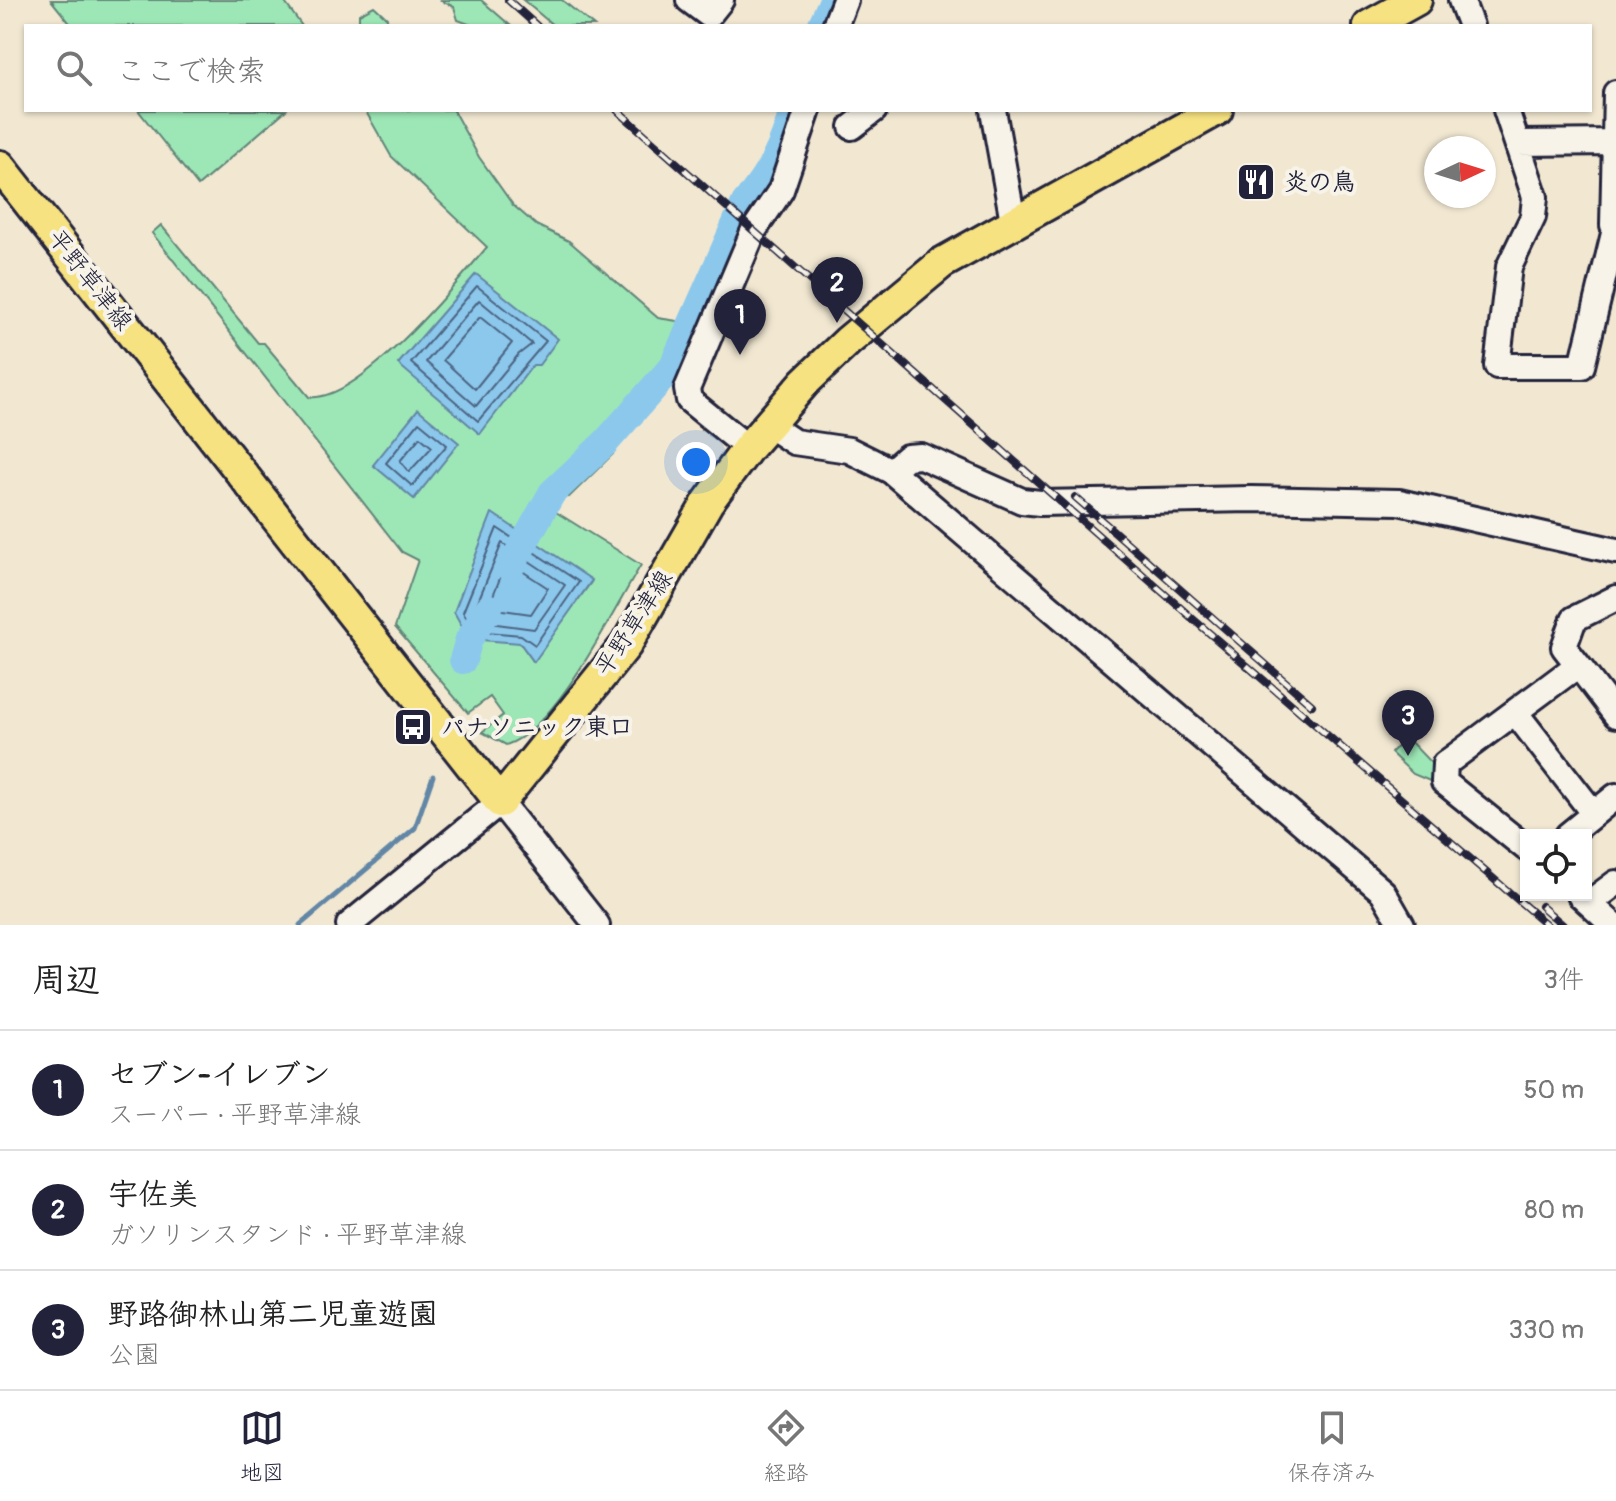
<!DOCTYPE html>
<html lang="ja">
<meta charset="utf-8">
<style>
:root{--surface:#fff;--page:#f6f6f6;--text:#222;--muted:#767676;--line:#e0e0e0;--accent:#22223b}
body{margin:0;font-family:Pangolin,"Klee One",sans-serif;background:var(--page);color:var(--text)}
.controls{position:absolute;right:24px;bottom:24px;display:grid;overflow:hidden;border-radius:0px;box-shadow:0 2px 6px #0004}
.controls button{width:72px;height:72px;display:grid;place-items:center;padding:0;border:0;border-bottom:2px solid var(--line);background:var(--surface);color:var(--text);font:40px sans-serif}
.compass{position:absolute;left:1424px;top:136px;width:72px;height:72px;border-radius:50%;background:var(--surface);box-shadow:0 2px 6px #0004;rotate:86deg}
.you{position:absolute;left:696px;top:462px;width:28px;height:28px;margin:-20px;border:6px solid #fff;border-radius:50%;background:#1a73e8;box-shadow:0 0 0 12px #1a73e833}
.badge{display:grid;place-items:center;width:52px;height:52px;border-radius:50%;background:var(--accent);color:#fff;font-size:26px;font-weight:700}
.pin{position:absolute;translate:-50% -66px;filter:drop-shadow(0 2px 4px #0008)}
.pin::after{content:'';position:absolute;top:42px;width:28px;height:24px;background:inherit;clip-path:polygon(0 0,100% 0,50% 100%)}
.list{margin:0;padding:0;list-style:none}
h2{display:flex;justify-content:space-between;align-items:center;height:104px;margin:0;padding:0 32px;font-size:34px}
h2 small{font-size:26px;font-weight:400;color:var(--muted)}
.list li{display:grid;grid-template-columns:52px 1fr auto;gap:24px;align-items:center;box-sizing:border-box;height:120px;padding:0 32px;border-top:2px solid var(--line)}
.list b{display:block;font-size:30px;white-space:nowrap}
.list p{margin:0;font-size:26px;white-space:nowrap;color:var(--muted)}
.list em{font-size:26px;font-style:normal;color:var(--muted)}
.icon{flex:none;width:44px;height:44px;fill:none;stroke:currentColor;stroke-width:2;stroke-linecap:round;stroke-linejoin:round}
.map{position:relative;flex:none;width:1616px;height:925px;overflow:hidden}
.search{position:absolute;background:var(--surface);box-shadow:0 2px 6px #0004;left:24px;right:24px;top:24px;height:88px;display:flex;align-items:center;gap:20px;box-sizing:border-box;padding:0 28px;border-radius:0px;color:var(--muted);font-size:30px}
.sheet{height:464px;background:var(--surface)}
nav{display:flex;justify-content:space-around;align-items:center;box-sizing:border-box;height:112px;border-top:2px solid var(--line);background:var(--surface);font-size:22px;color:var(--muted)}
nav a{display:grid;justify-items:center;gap:4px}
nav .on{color:var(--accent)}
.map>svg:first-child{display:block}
</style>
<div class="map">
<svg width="1616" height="925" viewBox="0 0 1616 925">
<rect width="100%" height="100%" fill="#f2e8d2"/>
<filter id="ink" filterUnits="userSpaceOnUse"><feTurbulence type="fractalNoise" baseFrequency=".0125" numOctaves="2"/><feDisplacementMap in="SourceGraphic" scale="16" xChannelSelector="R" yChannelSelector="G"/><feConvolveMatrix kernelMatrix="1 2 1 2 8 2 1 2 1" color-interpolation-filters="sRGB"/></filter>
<g filter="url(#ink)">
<path fill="#9de7b6" stroke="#608478" stroke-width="2" fill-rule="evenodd" d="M51 0H283L302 26H72Z
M440 0H481L511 26H474L458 20 454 7Z
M523 0H562L594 26H554Z
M374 6 387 18 388 26H359V14Z
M138 110H286L198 186Z
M365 110H453L479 157 513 205 536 225 569 241 658 318 677 321 683 330 673 355 599 441 613 454 569 497 559 494 551 509 641 565C613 611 556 730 506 745L482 732 503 715 490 697 468 713 395 627 418 560 402 552 152 233 161 225 258 343H264L309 397C359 403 456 284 487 247L391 156ZM592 581 533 661 520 643Z
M1406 737 1432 764 1430 781 1413 774 1391 753Z"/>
<path fill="#8cc8ec" stroke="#6286a5" stroke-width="2" d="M476 274 558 339 539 365H533L480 434 398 364Z
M418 409 459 443 414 499 373 465Z
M492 513 592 580 534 662 520 643 469 639 454 612Z"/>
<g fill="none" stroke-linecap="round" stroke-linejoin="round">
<path stroke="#4c6482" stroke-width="2" d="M477 286 546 341 478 421 411 363Z
M479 300 532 344 519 354 476 406 426 362Z
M480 317 512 343 475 389 443 360Z
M419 422 447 445 412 486 386 463Z
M420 437 432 447 409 472 400 461Z
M497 528 579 582 535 645 521 635 475 631 463 612Z
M502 543 565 585 534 629 482 622 474 611Z
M507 561 548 588 531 614 488 608Z"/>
<path stroke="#6286a5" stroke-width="5" d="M300 925 415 828 433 776"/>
<path stroke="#8cc8ec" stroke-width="28" d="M821 26 833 0
M510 568 552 493 605 443 673 366 745 203C770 174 784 146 793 110
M463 660 469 639 489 608"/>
<g stroke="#22223b" stroke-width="30">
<path id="minor" d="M689 0 709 15 721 0
M1461 0 1471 26
M835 26 845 0
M993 110 1013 221
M1506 110 1535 197 1533 217 1509 267 1497 366H1582L1616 225
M852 127 874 110
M1518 143 1616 142
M1613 225 1616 93
M767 424 794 442 849 450 891 471 1383 892 1402 925
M748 448 689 400 687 389 754 230 781 190 808 110
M891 471 907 457 921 456 1022 501 1040 503 1251 499 1399 502 1616 551
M1578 665 1616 715
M1515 712 1594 814
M1568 835 1616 796
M1526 848 1444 782 1445 764 1578 665 1564 647 1574 619 1616 598
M1580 895 1613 925
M1589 903 1616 883
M349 925 500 802 597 925"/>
</g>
<g stroke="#22223b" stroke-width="36">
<path id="major" d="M1369 26 1416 0
M0 166 500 802 626 645 708 502 748 448 805 382 848 341 942 263 1217 110"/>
</g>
<use href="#minor" stroke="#f7f3e8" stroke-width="24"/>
<use href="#major" stroke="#f7e281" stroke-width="30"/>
<g stroke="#22223b" stroke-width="8">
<path id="rail" d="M508 0 537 26
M617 110 1193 619 1547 925
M1075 497 1312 705
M1541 906 1563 925"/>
</g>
<use href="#rail" stroke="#f7f3e8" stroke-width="5" stroke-dasharray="15" stroke-linecap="butt"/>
</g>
</g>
<defs>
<g id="restaurant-square" transform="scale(2)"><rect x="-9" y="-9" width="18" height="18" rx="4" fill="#22223b" stroke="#f7f3e8"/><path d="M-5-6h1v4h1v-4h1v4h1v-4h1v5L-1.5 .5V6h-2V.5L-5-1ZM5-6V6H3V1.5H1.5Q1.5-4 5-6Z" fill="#fff"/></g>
<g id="bus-square" transform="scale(2)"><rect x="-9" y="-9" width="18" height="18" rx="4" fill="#22223b" stroke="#f7f3e8"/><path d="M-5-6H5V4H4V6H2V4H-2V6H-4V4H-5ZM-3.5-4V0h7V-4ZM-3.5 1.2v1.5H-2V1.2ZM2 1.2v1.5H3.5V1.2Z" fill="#fff"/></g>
</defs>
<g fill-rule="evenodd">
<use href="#restaurant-square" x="1256" y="182"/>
<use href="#bus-square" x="413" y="727"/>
</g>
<g text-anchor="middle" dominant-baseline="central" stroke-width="8" stroke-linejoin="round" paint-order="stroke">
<g font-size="24" font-weight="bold" fill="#22223b" stroke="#f7f3e8" text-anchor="start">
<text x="1284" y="182">炎の鳥</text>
<text x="441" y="727">パナソニック東口</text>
</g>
<g font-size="24" fill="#22223b" stroke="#f7f3e8">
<text transform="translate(90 280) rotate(52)">平野草津線</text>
<text transform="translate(634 623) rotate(-57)">平野草津線</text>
</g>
</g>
</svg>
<div class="controls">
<button><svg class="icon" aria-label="locate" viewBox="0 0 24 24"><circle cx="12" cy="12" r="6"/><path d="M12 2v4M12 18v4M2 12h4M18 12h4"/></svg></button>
</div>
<svg class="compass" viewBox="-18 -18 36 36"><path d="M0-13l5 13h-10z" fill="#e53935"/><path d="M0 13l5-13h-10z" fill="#767676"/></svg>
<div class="you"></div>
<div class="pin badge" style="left:740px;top:355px">1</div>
<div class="pin badge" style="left:837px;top:323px">2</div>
<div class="pin badge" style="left:1408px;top:756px">3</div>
<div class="search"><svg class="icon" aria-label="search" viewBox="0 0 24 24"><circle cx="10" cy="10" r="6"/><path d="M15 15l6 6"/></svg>ここで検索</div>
</div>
<section class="sheet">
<h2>周辺<small>3件</small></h2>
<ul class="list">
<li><span class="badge">1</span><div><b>セブン-イレブン</b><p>スーパー · 平野草津線</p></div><em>50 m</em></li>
<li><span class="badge">2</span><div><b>宇佐美</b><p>ガソリンスタンド · 平野草津線</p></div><em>80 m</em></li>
<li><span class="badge">3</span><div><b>野路御林山第二児童遊園</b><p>公園</p></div><em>330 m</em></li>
</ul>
</section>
<nav>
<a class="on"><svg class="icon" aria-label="map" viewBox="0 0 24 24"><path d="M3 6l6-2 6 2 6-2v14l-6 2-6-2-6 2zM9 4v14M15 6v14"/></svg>地図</a>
<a><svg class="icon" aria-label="directions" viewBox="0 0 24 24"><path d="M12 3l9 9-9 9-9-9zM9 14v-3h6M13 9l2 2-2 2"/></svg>経路</a>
<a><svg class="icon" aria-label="saved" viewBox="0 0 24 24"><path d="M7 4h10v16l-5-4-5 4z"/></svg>保存済み</a>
</nav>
